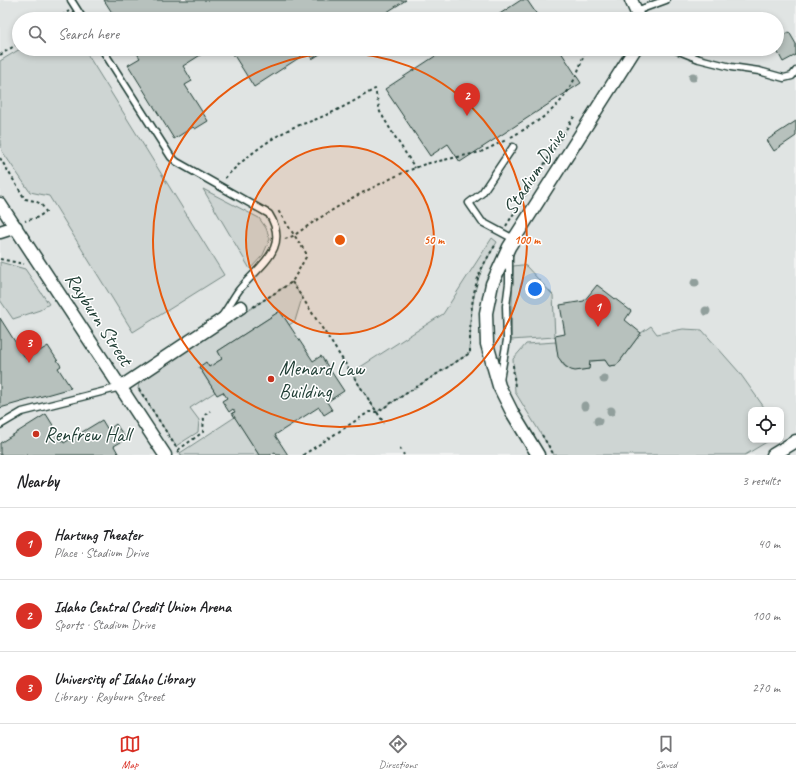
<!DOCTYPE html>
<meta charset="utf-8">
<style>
:root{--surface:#fff;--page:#f2f2f2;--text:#202124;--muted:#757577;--line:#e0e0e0;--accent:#d93025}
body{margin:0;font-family:Caveat,sans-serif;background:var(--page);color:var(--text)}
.controls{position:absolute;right:12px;bottom:12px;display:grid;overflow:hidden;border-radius:8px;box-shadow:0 2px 6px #0003}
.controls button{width:36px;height:36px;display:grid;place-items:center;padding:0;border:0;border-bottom:1px solid var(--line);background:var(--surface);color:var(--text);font:20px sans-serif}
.you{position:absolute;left:535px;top:289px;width:14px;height:14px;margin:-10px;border:3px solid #fff;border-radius:50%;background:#1a73e8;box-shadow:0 0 0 6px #1a73e833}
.badge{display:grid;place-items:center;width:26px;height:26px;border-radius:50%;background:var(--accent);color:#fff;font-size:13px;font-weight:700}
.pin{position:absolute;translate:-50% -33px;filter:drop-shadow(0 1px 2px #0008)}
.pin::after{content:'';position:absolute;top:21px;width:14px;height:12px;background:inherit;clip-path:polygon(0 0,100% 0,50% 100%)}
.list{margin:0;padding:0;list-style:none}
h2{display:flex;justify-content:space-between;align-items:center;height:52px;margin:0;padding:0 16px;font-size:17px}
h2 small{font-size:13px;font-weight:400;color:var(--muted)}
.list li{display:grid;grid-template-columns:26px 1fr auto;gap:12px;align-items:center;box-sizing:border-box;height:72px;padding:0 16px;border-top:1px solid var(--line)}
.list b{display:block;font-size:15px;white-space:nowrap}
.list p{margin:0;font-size:13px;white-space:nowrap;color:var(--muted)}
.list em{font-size:13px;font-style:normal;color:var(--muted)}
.icon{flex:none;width:22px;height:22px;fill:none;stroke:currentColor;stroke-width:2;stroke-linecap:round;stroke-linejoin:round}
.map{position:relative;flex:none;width:796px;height:455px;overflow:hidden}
.search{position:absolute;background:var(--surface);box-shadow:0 2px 6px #0003;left:12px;right:12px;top:12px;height:44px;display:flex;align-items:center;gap:10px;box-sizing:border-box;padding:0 14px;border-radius:22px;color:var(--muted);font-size:15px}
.sheet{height:268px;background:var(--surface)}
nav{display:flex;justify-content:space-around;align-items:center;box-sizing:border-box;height:56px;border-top:1px solid var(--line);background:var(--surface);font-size:11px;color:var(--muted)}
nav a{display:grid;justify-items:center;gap:2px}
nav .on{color:var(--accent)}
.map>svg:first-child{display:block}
</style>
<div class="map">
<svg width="796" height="455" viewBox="0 0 796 455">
<rect width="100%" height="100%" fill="#f2f3f3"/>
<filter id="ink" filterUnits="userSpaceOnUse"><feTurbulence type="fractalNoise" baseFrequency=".025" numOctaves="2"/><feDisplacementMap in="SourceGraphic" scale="8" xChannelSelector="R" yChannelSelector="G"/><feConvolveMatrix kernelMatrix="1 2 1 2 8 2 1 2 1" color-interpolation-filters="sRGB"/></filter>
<g filter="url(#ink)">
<path fill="#e0e4e3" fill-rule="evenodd" d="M0 0H796V455H0ZM19 19H777V49H19ZM751 410H781V440H751Z"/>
<path fill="#ced5d3" stroke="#768984" d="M20 49H84L224 275 133 332 49 196 30 192 2 151 0 143V61Z
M203 189 259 218 266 228 270 239 263 255 250 269Z
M492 238 497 242C492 251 486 260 482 269 471 296 470 325 470 353L377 412 351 373 443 314Z
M0 262 25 269 49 304 40 310 13 319 0 300Z
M522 265 526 266 553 295 555 337 511 340 513 266Z
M292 282 302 298 295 321 289 325 280 311 218 351 222 359 209 367 206 363 199 367 215 392 190 408 199 420 198 432 176 446 138 389 139 383 143 378Z
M651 326 657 334 683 329 702 330 739 372 766 410H751V440H770L745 455H554L515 392 513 359 526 344 556 342C560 366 563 373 589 369L590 361 605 360 609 366 617 365 641 333Z
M235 417 259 455H181L180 453Z"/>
<path fill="#b7c1bd" stroke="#1f3d34" d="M104 0H406L376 19H116Z
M521 0H527L540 19H492Z
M789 32 796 44V55L783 62 776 49H777V40Z
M134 49H210L183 66 192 81 185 85 208 121 195 129 193 127 174 139 128 65 140 58Z
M230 49H328L312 59 308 52 254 87Z
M446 49H559L581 83 460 162 448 144 430 156 385 89Z
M796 121V136L774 151 767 140Z
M597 285 631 311 625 320 641 333 617 365 609 366 605 360 590 361 589 369 575 371 571 370 565 366 558 357 555 336 565 334 560 305 584 301Z
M280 311 313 361 321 356 344 391 327 402 332 410 324 415 319 407 275 435 288 455H277L275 452 270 455H259L232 413 235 412 233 409 229 412 222 401 227 398 223 392 217 395 199 367 206 362 209 367 222 359 218 351Z
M0 318 26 359 48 346 61 366 58 368 71 388 0 408Z
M46 414 64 443 102 420 108 430 116 424 126 439 114 446 119 455H0V443Z"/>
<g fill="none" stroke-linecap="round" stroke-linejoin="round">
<g stroke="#1f3d34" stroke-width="9">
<path id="lane" d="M71 0 83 19
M636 11 666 0
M102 49 171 157 177 162 269 214C291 249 259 265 239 290 233 298 228 308 222 316
M674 49 699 59 731 67 759 71 784 78 792 76 796 71
M513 147 482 193 469 203 482 222 514 239
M500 380 507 340 506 306 509 283V254
M0 425 22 412 121 387"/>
</g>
<g stroke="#1f3d34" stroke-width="15">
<path id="street" d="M631 0 636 11 638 19
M0 204 165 455
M0 232 16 227
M121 387 241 307
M538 455 513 414 499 386 487 344 486 313 492 284 509 247 635 49
M773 455 796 441"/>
</g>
<path stroke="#1f3d34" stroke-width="2" stroke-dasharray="3 3" stroke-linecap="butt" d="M57 19 69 11
M0 55 19 43
M511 137C529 127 550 115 563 98 573 85 579 70 584 54
M0 158 25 199C35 201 41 201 46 212L36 218 25 221
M225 178C243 159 270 138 294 127 305 123 316 120 326 115 343 108 359 98 375 89L380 112 392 132 415 168
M506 226 575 115
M285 239 293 236 318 219 352 198 398 175 425 164 481 152 506 140
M0 259 24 264
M292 282 384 423
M253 307 292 282 306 257V253L277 209
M513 365 515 388
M139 389 181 455
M542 435 554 455
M400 448 404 455
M178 450 203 432 204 416 210 411
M303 455 369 412H377L470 353C470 325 470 294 482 268 486 260 491 252 496 244"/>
<use href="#lane" stroke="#fff" stroke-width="6"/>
<use href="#street" stroke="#fff" stroke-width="12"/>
</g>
<g fill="#919f9c">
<circle cx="693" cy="77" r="4.5"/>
<circle cx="695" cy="283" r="4.5"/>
<circle cx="706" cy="311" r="4.5"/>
<circle cx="604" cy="379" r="4.5"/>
<circle cx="585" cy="406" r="4.5"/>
<circle cx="611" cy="411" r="4.5"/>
<circle cx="598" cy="421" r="4.5"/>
</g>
</g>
<circle cx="340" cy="240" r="94" fill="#e8590c" fill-opacity=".12"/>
<g fill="none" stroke="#e8590c" stroke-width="2">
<circle cx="340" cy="240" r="94"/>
<circle cx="340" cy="240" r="187"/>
</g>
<g fill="#c8321e" stroke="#fff" stroke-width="1.5">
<circle cx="271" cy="379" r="4"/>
<circle cx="36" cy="434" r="4"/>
</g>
<g text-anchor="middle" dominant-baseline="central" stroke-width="3" stroke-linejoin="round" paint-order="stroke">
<g font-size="20" fill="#1f3d34" stroke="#fff">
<text transform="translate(534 172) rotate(-57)">Stadium Drive</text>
<text transform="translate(99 319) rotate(57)">Rayburn Street</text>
</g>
<g font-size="20" fill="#1f3d34" stroke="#fff" text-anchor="start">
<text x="279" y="368">Menard Law<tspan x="279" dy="23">Building</tspan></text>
<text x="44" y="434">Renfrew Hall</text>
</g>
</g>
<circle cx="340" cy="240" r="6" fill="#e8590c" stroke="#fff" stroke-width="2"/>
<g font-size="12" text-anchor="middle" font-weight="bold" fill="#e8590c" stroke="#fff" stroke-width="3" stroke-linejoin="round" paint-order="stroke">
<text x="434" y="244">50 m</text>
<text x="527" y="244">100 m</text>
</g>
</svg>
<div class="controls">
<button><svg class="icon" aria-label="locate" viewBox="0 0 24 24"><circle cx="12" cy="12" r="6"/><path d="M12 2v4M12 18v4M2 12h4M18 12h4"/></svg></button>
</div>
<div class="you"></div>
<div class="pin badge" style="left:598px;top:327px">1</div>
<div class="pin badge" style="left:467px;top:116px">2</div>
<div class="pin badge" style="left:29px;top:363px">3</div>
<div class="search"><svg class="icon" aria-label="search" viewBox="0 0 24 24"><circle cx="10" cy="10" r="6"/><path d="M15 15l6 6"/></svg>Search here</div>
</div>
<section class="sheet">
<h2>Nearby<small>3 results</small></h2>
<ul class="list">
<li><span class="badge">1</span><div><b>Hartung Theater</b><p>Place · Stadium Drive</p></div><em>40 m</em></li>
<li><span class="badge">2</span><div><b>Idaho Central Credit Union Arena</b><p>Sports · Stadium Drive</p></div><em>100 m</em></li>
<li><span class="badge">3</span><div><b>University of Idaho Library</b><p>Library · Rayburn Street</p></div><em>270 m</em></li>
</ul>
</section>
<nav>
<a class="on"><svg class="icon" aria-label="map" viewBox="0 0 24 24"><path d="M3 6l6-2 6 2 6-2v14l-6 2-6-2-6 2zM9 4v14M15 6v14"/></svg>Map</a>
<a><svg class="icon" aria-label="directions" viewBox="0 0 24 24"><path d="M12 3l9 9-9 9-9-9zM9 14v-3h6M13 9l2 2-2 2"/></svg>Directions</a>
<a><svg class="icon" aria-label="saved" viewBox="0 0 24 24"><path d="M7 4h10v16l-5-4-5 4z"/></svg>Saved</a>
</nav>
